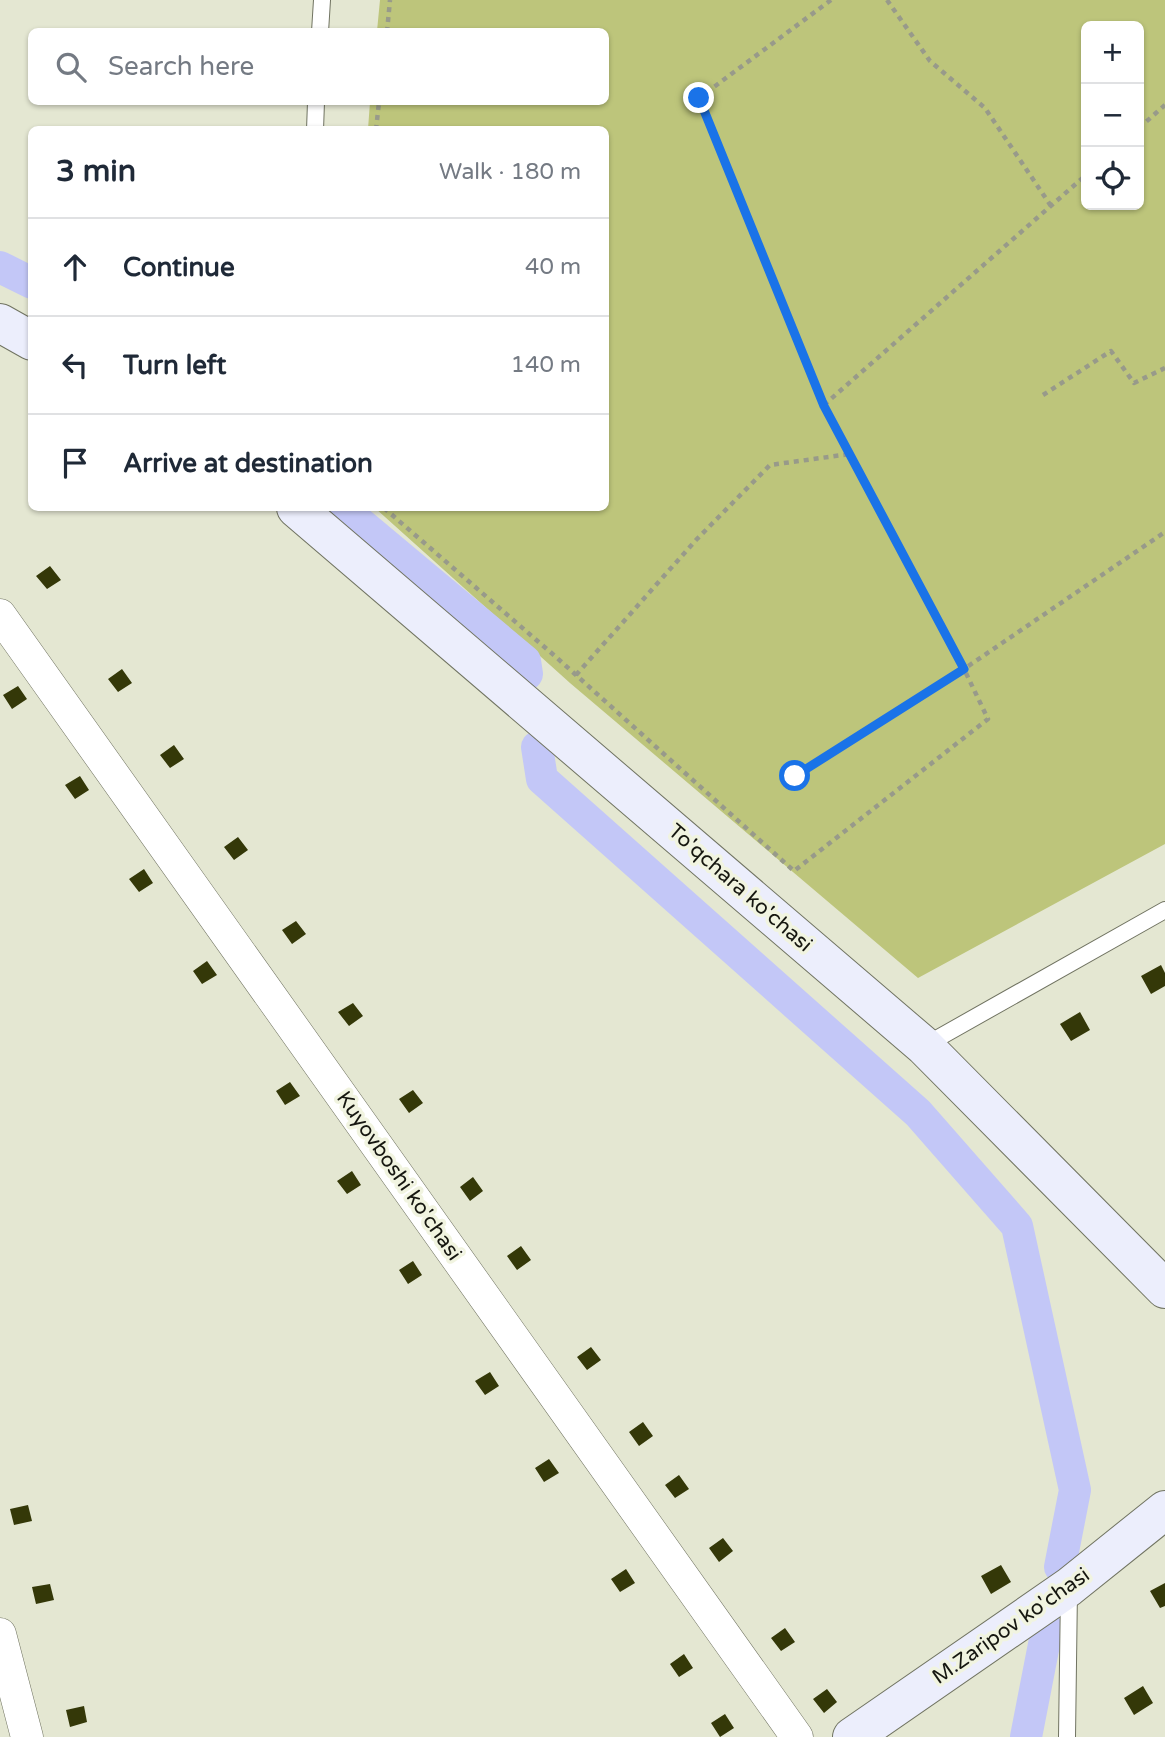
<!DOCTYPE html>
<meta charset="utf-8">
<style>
:root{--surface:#fff;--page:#f2f2f3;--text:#1f2937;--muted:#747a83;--line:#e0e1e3}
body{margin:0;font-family:"Varela Round",sans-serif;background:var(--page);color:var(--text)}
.controls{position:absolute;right:21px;top:21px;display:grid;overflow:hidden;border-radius:10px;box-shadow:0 2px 5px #0004}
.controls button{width:63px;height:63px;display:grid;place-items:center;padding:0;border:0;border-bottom:2px solid var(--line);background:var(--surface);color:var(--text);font:35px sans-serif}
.stop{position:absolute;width:21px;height:21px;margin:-16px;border:5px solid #1a73e8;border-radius:50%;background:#fff}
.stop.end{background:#1a73e8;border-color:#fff;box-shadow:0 2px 7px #0008}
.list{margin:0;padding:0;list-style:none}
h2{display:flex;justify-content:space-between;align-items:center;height:91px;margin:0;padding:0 28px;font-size:30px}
h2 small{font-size:23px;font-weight:400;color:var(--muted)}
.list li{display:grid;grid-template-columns:46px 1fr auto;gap:21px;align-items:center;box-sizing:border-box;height:98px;padding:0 28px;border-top:2px solid var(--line)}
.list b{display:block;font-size:26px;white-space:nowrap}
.list em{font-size:23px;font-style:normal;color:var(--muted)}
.icon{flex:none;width:38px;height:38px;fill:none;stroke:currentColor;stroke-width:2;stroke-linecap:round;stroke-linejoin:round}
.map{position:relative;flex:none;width:1165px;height:1737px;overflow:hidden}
.search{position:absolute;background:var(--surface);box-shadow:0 2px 5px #0004;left:28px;top:28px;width:581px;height:77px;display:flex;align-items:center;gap:18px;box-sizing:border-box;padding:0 24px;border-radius:10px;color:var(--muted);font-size:26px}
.panel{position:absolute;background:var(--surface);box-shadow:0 2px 5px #0004;left:28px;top:126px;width:581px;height:385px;border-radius:10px}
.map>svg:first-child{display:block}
</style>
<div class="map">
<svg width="1165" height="1737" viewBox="0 0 1165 1737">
<rect width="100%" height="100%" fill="#e4e7d2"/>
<path fill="#bdc57b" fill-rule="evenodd" d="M380 0H1165V844L918 978 570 683 375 508H606V130L368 129 370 102H606V32L377 31ZM1086 26H1139V205H1086Z"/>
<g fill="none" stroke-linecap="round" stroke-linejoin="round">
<path stroke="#c3c7f7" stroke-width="32" d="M0 267 32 283
M342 508 525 661 527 674
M537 747 542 779 918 1113 1017 1226 1075 1490 1060 1567
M1026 1737 1047 1629"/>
</g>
<path fill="#343808" d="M50 566 61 580 47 589 36 576Z
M122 669 132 683 118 692 108 679Z
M18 686 27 699 12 709 3 695Z
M174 745 184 759 170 768 160 755Z
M80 776 89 790 75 799 65 785Z
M238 837 248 850 234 860 224 847Z
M144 869 153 883 139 892 129 879Z
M296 921 306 934 292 944 282 930Z
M207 961 217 975 202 984 193 971Z
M1161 965 1165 973V986L1151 994 1141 976Z
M353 1003 363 1016 349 1026 338 1012Z
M1080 1012 1090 1030 1071 1041 1060 1024Z
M290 1082 300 1096 285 1105 276 1091Z
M413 1090 423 1103 409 1113 399 1099Z
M352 1171 361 1185 347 1194 337 1181Z
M473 1177 483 1191 470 1201 460 1187Z
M521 1246 531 1260 517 1270 507 1256Z
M413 1261 422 1275 408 1284 399 1270Z
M591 1347 601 1360 587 1370 577 1357Z
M490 1372 499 1386 485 1395 475 1381Z
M643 1422 653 1436 639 1446 629 1432Z
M549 1459 559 1473 544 1482 535 1468Z
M679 1475 689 1489 675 1498 665 1485Z
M28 1505 32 1521 14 1525 10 1509Z
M723 1538 733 1551 719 1562 709 1548Z
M1001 1565 1011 1582 991 1594 981 1576Z
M626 1569 635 1583 620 1592 611 1579Z
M1165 1583V1606L1160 1608 1150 1591Z
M50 1584 54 1600 36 1604 32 1587Z
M785 1628 795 1642 781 1651 771 1638Z
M684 1654 693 1668 679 1677 670 1664Z
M1143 1686 1153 1703 1134 1715 1124 1698Z
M827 1689 837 1702 824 1713 813 1699Z
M84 1706 87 1722 70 1727 66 1710Z
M725 1714 734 1728 720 1737 711 1723Z"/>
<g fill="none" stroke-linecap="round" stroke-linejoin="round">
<g stroke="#707361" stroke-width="18">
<path id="lane" d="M320 32 322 0
M315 130 316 102
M924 1046 1165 910
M1067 1737 1069 1589"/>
</g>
<g stroke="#707361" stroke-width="33">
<path id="street" d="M0 615 797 1737
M0 1634 27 1737"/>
</g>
<g stroke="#707361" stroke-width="40">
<path id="secondary" d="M0 323 32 341
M296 508 924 1046 1165 1289
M852 1737 1069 1587 1165 1510"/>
</g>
<path stroke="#989a8a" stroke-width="4.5" stroke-dasharray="5 5" stroke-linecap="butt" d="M831 0 699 98 824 406 964 669 1165 532
M887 0 930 61 985 108 1051 206
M387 32 390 0
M1139 128 1165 105
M376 130 379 102
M1043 395 1111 351 1134 383 1165 368
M824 405 1086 175
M384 508 556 657 794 871 988 719 964 669 795 776
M576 675 696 540 770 465 850 454"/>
<use href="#lane" stroke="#fff" stroke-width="16"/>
<use href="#street" stroke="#fff" stroke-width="32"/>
<use href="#secondary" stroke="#eceefc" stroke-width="38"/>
</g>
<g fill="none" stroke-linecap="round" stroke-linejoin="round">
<path stroke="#1a73e8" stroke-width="9" d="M699 98 824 406 964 669 795 776"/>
</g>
<g text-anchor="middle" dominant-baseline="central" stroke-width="7" stroke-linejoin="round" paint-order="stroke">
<g font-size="21" fill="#161710" stroke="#f1f4e0">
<text transform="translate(740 888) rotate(41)">To'qchara ko'chasi</text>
<text transform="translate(399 1176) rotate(55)">Kuyovboshi ko'chasi</text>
<text transform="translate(1011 1626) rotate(-35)">M.Zaripov ko'chasi</text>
</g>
</g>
</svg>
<div class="controls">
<button>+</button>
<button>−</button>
<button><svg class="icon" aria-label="locate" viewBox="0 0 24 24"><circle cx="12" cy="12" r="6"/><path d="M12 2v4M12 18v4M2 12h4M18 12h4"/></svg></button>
</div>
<div class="stop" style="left:795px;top:776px"></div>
<div class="stop end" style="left:699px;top:98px"></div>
<div class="search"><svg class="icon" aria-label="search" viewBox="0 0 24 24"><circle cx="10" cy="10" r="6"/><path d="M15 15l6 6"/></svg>Search here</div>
<section class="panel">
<h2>3 min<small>Walk · 180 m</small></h2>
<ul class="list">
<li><svg class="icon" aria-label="ahead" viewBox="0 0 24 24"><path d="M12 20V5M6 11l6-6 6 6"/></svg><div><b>Continue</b></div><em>40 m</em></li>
<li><svg class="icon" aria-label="left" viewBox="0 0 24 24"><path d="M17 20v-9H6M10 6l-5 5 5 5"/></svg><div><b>Turn left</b></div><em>140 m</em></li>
<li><svg class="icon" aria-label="arrive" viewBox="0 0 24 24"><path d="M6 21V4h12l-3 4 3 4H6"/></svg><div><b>Arrive at destination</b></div></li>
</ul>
</section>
</div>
